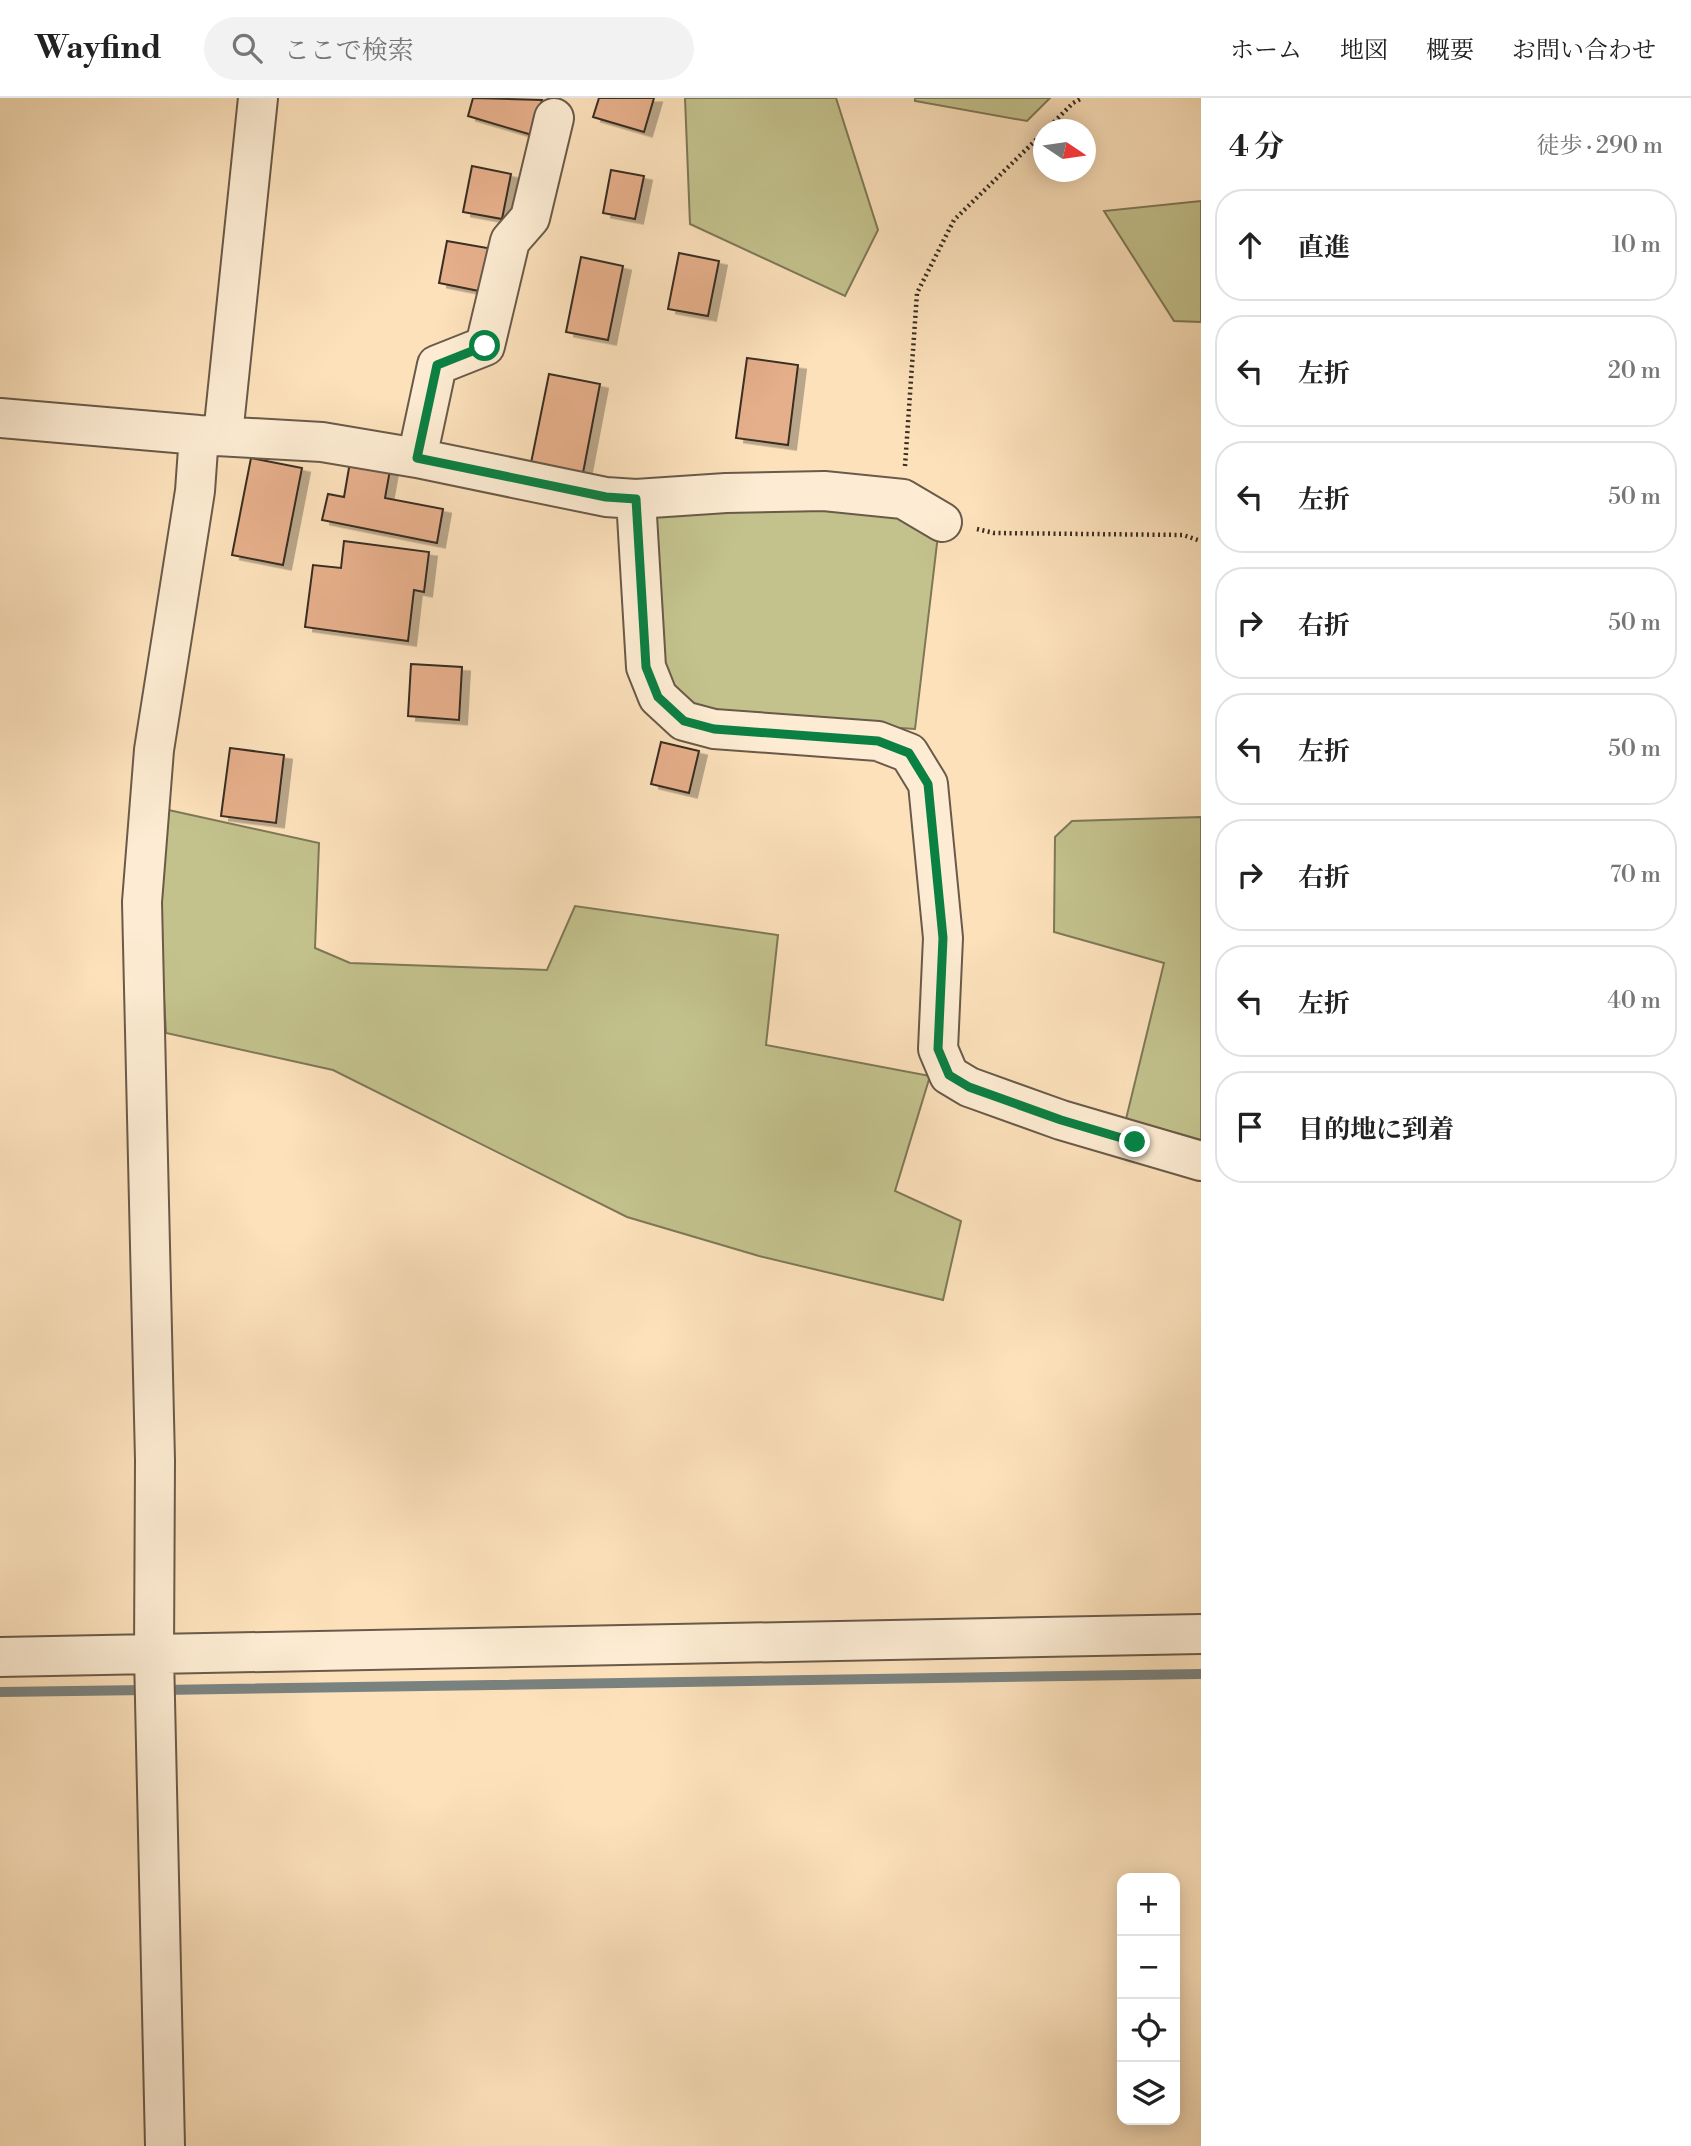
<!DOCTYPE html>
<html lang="ja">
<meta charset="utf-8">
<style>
:root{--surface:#fff;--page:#f2f2f2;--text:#222;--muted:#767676;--line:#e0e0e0}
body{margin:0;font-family:"Libre Bodoni","Noto Serif JP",serif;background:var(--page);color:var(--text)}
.controls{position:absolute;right:21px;bottom:21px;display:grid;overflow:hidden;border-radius:14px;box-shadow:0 4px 18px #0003}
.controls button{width:63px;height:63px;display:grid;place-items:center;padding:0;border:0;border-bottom:2px solid var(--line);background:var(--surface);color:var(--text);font:35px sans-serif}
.compass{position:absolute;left:1033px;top:21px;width:63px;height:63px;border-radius:50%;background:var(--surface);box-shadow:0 4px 18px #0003;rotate:103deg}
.stop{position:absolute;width:21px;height:21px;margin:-16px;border:5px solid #0b8043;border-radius:50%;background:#fff}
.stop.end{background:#0b8043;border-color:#fff;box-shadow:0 2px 7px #0008}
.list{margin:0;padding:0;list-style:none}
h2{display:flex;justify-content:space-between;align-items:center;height:91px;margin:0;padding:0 28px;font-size:30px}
h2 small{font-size:23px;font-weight:400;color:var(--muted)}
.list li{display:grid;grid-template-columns:46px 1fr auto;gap:21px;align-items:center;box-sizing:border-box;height:112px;margin:0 14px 14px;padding:0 14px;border:2px solid var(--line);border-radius:28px}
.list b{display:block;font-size:26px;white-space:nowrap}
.list em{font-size:23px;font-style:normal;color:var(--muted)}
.icon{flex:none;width:38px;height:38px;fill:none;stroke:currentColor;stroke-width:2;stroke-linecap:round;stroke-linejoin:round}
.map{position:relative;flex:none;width:1201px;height:2048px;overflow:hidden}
header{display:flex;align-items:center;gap:42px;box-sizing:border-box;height:98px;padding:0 35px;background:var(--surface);border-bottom:2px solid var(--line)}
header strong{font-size:33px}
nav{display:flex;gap:38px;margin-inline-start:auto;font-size:24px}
.search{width:490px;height:63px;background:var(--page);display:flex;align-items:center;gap:18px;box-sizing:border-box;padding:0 24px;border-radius:38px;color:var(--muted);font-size:26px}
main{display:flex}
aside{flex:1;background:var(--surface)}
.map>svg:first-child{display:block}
</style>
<header>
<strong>Wayfind</strong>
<div class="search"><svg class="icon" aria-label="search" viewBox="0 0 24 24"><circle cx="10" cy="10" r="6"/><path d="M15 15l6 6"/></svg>ここで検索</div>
<nav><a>ホーム</a><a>地図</a><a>概要</a><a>お問い合わせ</a></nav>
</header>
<main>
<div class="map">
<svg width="1201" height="2048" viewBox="0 0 1201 2048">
<defs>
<filter id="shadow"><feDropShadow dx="8" dy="4.5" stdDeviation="0" flood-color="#0004"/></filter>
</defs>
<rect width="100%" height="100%" fill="#fce1bb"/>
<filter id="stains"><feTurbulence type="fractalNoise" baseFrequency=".00286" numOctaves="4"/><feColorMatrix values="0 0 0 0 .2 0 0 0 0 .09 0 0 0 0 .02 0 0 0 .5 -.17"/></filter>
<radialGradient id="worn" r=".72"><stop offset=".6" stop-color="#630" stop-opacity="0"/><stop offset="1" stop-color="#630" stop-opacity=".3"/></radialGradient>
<path fill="#c3c28d" stroke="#7e7858" stroke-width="2" d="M685 0H836L878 132 845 198 690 126Z
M915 0H1050L1027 23 915 3Z
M1201 103V224L1174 223 1104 113Z
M887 408 938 437 915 631 708 617 662 586 649 409Z
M164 711 319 745 315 850 350 865 547 872 575 808 778 837 766 947 930 978 895 1093 961 1123 943 1202 759 1158 627 1119 333 972 166 935 158 796Z
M1201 719V1042L1126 1021 1164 865 1054 834 1055 739 1072 723Z"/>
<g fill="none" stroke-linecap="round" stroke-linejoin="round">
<path stroke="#7a827f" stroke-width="10" d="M162 1592 1201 1576
M0 1594 147 1592"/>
</g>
<path fill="#e6af8b" stroke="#382d23" stroke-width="2" filter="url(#shadow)" d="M473 0 542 2 532 37 468 18Z
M599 0H654L644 34 593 19Z
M472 68 511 76 502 121 463 114Z
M611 72 644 78 635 121 603 115Z
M447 143 493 151 484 194 439 185Z
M679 155 719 163 708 218 668 211Z
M581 159 623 168 608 242 566 234Z
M747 260 798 267 788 347 736 340Z
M549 276 600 286 583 375 531 365Z
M251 360 302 370 283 467 232 457Z
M350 364 390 372 385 400 443 411 437 445 322 422 328 396 344 399Z
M344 443 429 454 424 494 414 492 408 543 305 529 313 467 341 470Z
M411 566 462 569 459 622 408 618Z
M661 644 699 653 689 695 651 686Z
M230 650 284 657 276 725 221 718Z"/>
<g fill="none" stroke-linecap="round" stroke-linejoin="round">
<g stroke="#695a49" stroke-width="42">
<path id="minor" d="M0 320 199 337 322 344 417 360 606 399 636 401 726 395 824 393 903 401 942 424
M223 337 258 0
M417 360 437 267 485 248 510 143 530 120 554 20
M636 401 646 569 658 599 684 623 714 631 878 643 909 655 928 686 943 840 938 951 949 977 969 989 1061 1022 1201 1063
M0 1559 1201 1536
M165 2048 154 1557 155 1362 142 804 154 652 195 393 199 337"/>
</g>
<path stroke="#382d23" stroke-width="4.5" stroke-dasharray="2 3.5" stroke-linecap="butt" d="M1046 32 1073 5 1082 0
M905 368 917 195 954 122 1044 34
M977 431 994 435 1183 437 1201 443"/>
<use href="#minor" stroke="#fdecd3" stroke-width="38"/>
</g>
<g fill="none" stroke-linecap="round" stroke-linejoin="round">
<path stroke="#0b8043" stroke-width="9" d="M485 248 437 267 417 360 606 399 636 401 646 569 658 599 684 623 714 631 878 643 909 655 928 686 943 840 938 951 949 977 969 989 1061 1022 1135 1044"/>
</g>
<rect width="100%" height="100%" filter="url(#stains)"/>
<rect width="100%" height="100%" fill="url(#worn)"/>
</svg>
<div class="controls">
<button>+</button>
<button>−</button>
<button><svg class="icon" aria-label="locate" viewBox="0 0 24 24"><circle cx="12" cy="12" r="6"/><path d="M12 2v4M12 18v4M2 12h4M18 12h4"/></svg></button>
<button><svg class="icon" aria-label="layers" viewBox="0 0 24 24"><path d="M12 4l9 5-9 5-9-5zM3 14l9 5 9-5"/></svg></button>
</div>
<svg class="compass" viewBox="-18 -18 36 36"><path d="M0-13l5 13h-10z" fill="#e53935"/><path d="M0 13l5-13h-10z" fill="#767676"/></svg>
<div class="stop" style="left:485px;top:248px"></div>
<div class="stop end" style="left:1135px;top:1044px"></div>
</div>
<aside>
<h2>4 分<small>徒歩 · 290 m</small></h2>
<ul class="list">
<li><svg class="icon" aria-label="ahead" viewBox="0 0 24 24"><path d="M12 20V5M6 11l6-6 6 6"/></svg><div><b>直進</b></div><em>10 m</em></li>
<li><svg class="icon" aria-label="left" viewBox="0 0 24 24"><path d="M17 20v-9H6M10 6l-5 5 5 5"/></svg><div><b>左折</b></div><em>20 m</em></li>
<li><svg class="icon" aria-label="left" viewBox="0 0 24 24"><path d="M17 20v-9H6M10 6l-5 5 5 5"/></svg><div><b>左折</b></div><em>50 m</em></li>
<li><svg class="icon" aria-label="right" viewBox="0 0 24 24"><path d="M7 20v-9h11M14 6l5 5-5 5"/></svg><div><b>右折</b></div><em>50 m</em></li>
<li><svg class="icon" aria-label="left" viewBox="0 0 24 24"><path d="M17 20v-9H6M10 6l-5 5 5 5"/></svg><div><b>左折</b></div><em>50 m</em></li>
<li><svg class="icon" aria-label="right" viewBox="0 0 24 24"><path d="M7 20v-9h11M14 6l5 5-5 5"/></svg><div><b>右折</b></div><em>70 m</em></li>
<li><svg class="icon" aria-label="left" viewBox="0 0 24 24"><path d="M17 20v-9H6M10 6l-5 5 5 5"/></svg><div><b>左折</b></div><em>40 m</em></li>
<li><svg class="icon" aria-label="arrive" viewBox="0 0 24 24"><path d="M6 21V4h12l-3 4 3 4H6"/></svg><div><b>目的地に到着</b></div></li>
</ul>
</aside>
</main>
